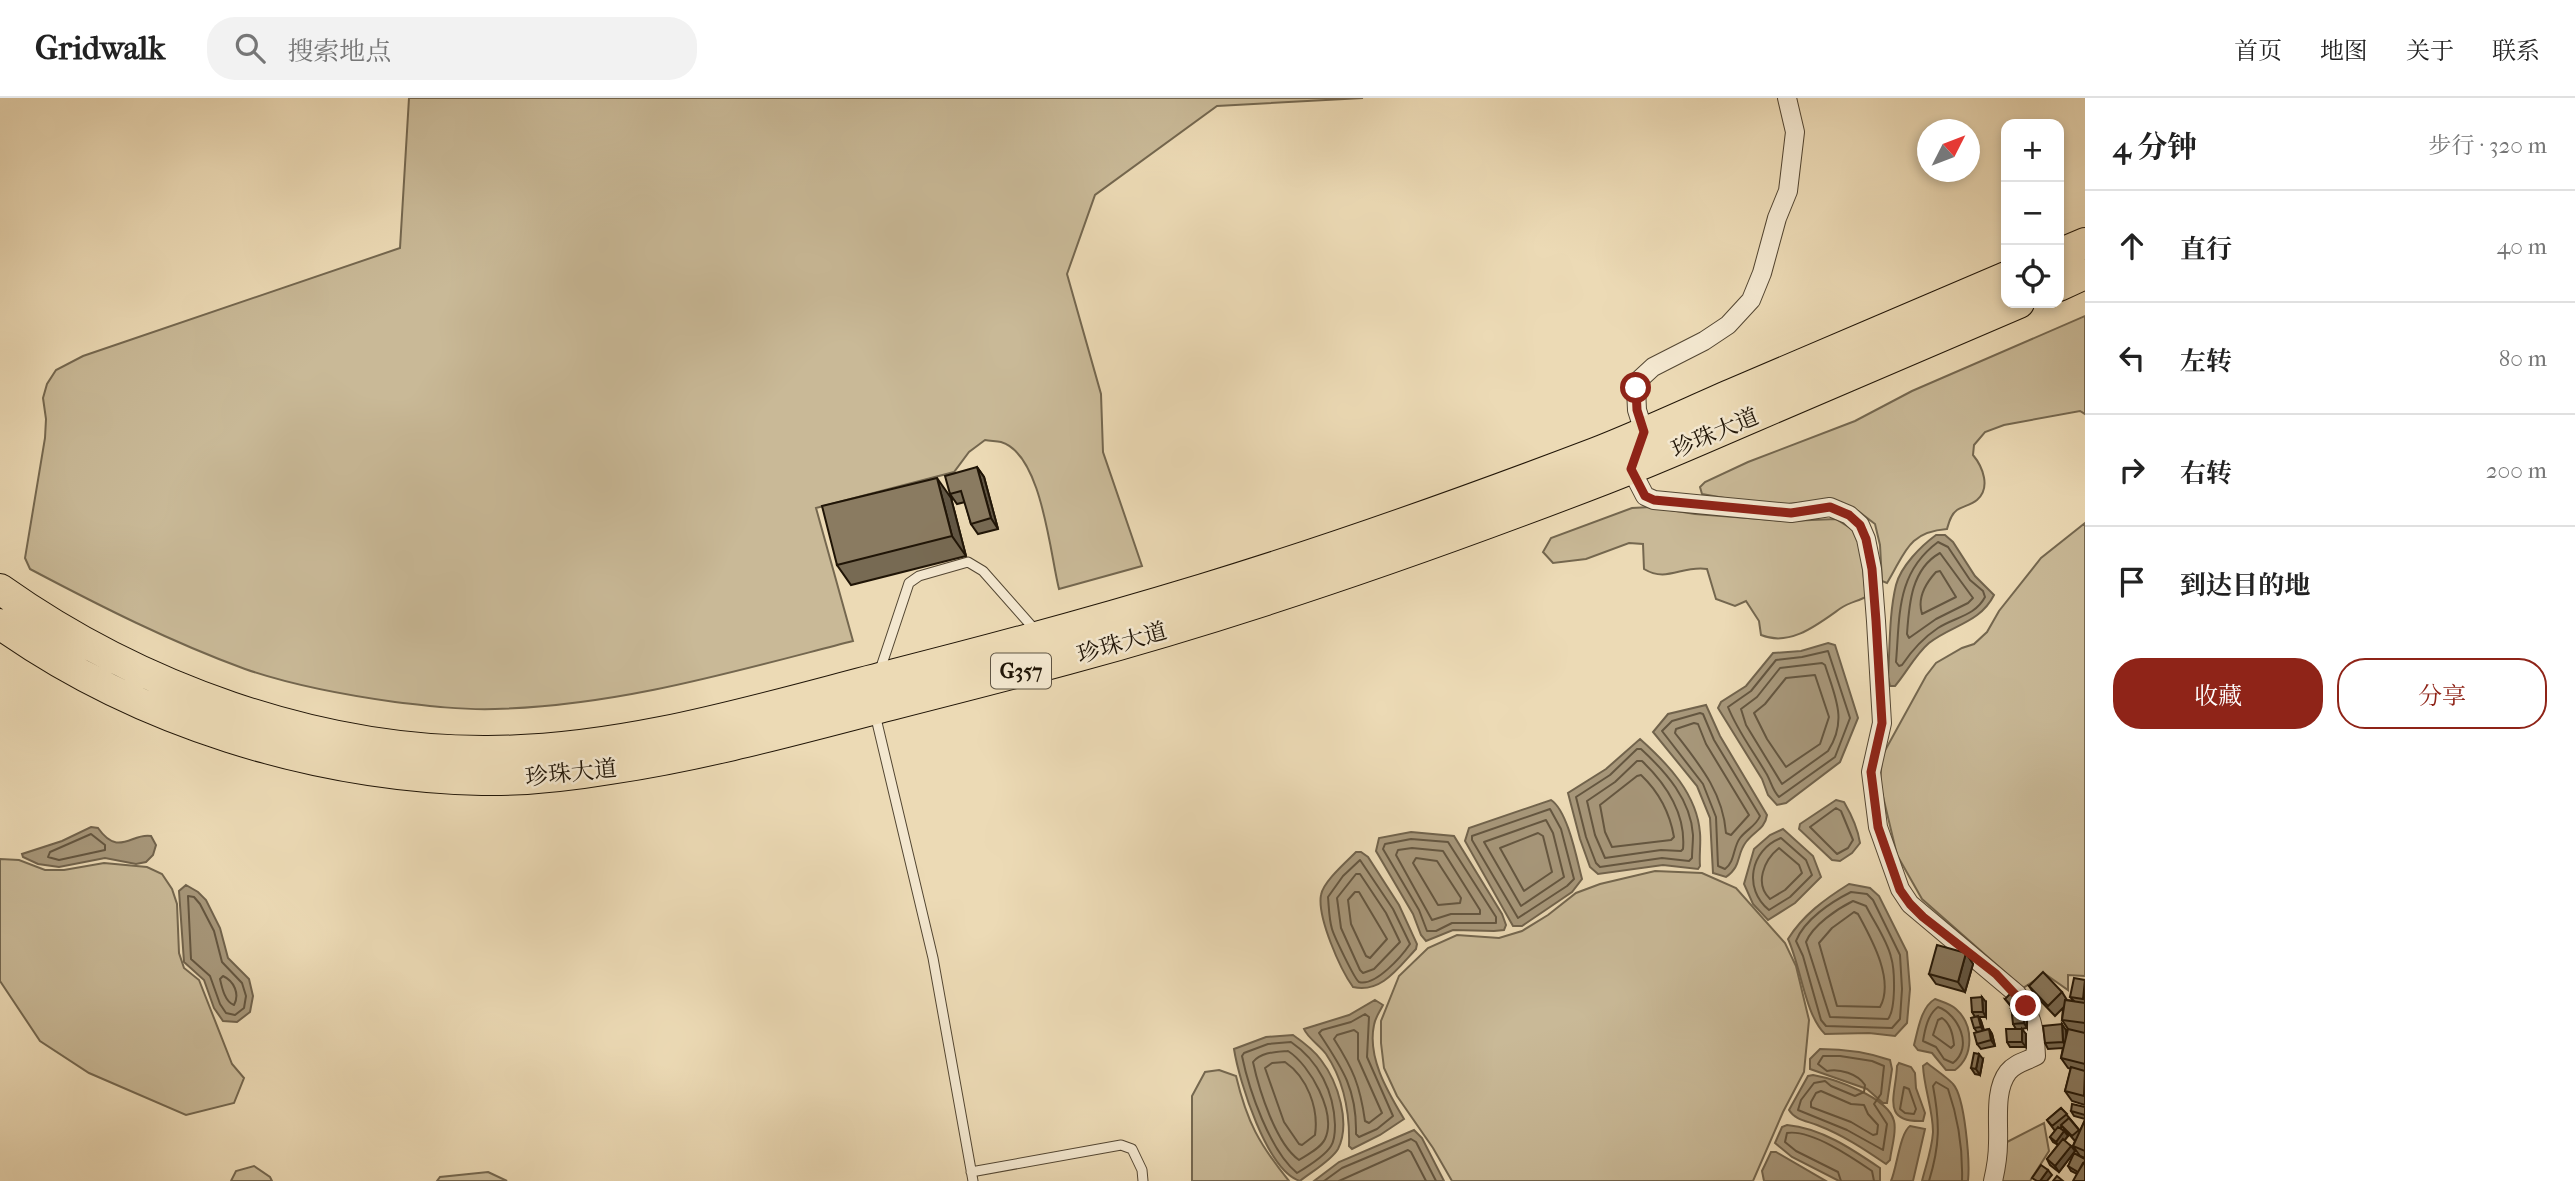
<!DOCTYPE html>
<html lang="zh">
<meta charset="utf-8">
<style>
:root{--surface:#fff;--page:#f2f2f2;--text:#222;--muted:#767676;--line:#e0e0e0;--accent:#8f2418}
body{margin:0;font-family:"IM FELL French Canon","Noto Serif SC",serif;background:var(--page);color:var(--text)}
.controls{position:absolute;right:21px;top:21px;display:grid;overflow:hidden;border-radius:14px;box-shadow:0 4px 10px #0003}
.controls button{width:63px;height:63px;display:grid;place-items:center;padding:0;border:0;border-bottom:2px solid var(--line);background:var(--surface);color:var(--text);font:35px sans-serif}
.compass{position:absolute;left:1917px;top:21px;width:63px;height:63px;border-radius:50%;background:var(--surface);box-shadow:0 4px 10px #0003;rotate:48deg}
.stop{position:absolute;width:21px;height:21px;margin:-16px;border:5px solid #8f2418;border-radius:50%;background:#fff}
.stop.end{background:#8f2418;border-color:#fff;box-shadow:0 2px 7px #0008}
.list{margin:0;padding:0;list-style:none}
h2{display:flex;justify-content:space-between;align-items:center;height:91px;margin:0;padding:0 28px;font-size:30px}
h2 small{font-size:23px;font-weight:400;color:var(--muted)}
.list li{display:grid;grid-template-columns:46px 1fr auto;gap:21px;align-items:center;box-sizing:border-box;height:112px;padding:0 28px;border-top:2px solid var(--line)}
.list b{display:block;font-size:26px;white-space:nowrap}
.list em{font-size:23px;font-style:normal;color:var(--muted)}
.actions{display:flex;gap:14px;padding:21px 28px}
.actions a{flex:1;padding:16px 0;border:2px solid var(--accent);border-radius:28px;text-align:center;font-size:24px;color:var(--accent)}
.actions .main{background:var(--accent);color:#fff}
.icon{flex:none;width:38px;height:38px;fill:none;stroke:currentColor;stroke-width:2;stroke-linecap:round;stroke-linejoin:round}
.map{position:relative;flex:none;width:2085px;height:1083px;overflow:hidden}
header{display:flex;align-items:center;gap:42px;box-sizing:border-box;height:98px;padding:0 35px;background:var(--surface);border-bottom:2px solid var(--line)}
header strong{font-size:33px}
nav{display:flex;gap:38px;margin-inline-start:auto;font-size:24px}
.search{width:490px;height:63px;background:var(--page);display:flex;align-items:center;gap:18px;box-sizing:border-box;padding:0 24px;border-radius:28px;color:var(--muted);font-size:26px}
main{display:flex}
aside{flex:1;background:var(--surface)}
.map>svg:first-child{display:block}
</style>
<header>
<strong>Gridwalk</strong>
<div class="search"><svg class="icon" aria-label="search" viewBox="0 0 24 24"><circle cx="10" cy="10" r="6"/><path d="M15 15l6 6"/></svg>搜索地点</div>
<nav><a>首页</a><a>地图</a><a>关于</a><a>联系</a></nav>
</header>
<main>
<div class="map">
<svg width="2085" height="1083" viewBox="0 0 2085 1083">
<rect width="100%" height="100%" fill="#ecdab5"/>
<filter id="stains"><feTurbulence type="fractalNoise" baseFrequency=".00286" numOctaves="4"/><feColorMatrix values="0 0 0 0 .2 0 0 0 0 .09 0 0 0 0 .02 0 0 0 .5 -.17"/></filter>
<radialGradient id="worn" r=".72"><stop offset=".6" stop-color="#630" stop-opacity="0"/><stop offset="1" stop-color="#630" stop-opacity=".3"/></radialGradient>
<path fill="#c9b997" stroke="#74674f" stroke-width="2" d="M409 0H1363L1217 8 1095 97 1067 176 1101 296 1103 354 1142 468 1059 491C1050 456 1042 356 1001 344 996 343 990 343 985 342L969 354 954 374 816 410 853 543C736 573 618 608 495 611 462 612 428 608 395 604 345 597 294 588 245 571 171 544 100 508 30 471L25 460 45 340 46 321 43 300 47 286 56 272 83 258 400 150Z
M2085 218V316L2080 313 2004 327 1985 334 1974 347 1973 357C1983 369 1991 390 1977 402 1971 407 1963 408 1957 412 1951 416 1949 424 1947 431 1907 434 1905 456 1887 485L1882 483 1880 447 1875 426 1858 413 1830 402 1769 408 1702 396 1700 389 1705 384 1748 364 1855 323 1912 293Z
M1651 409 1695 416 1788 423 1836 421 1855 433 1860 444 1866 499C1858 503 1848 505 1841 510 1817 527 1790 549 1761 537L1759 523 1746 503 1735 508 1716 501 1707 471C1682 467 1667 485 1644 471L1643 446 1629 445 1586 461 1553 465 1543 454 1551 440 1632 410Z
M2085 425V878L2068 877V892L2045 876 2023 890 1922 801 1897 757 1880 686 1882 658 1926 578 1936 565 1962 550 1974 546 1987 534 1999 513 2041 460Z
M0 761 19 762 45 772H64L104 765 147 769 162 776 172 791 177 806 179 855 184 870 199 882 232 966 244 980 234 1005 186 1017 89 975 40 943 0 883Z
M1655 773 1702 775 1736 790 1785 845 1796 868 1809 922 1804 974 1783 1014 1753 1083H1452L1433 1050 1397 998 1384 970 1381 945V923L1399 878 1428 850 1457 837 1499 840 1522 833 1548 817 1576 795 1600 786Z
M1219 972 1236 978C1247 1024 1259 1046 1289 1083H1192V998L1205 974Z
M2044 1025 2049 1053 2030 1083H2001L2007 1044Z
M254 1068 270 1079 272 1083H231L236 1073Z
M488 1074 507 1083H437L440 1079Z"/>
<path fill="#a7977a" stroke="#71634c" stroke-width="2" d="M1936 437H1945L1953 444 1975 478 1994 497C1980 525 1952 527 1929 545 1915 557 1907 574 1895 588H1890L1888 579C1890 549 1889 516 1896 487 1901 468 1921 448 1936 437Z
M1828 545 1835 547 1858 620 1840 664 1786 705 1777 707 1768 697 1762 681 1718 610 1721 604 1746 588 1773 555 1801 553Z
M1706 607 1720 638 1767 717C1765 731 1754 733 1746 744 1736 757 1742 768 1726 779L1713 775 1710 720 1697 688 1653 634 1668 616Z
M1640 641C1668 666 1697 696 1700 735 1701 746 1699 757 1700 768L1698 771 1663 767 1598 776 1590 769 1580 741 1568 695 1606 671Z
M1551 702C1568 713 1577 762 1582 781L1572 794 1522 828H1513L1465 743 1469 730Z
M1836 702 1844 704C1851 716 1858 731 1860 745L1852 755 1840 763 1832 762 1799 731 1800 726Z
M91 729 98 730C119 760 132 734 151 738L156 747 153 757 146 764 136 766 105 760 59 769 38 766 23 759 22 756 62 743Z
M1783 731 1813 758 1821 779 1795 805 1768 822 1753 806 1744 786 1754 751 1770 737Z
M1411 734 1454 738 1502 816 1506 827 1504 832 1494 833 1453 832 1426 843 1421 837 1413 816 1376 753 1379 740Z
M1356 754H1361L1368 759 1399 807 1417 846 1416 851C1399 869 1381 896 1353 889 1340 871 1317 819 1321 797 1323 784 1346 764 1356 754Z
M1849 786 1870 790 1879 798 1907 854 1910 891 1907 925 1895 938 1869 935 1825 936C1805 917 1801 869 1788 841 1803 817 1825 801 1849 786Z
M186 787 198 794 206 802 220 830 228 860 249 881 253 898 250 914 237 924 223 923 214 910 204 882 184 864 179 793Z
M1935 901C1943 904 1951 906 1956 911 1974 927 1974 958 1955 972H1946L1932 955 1918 952 1914 947C1918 932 1921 909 1935 901Z
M1375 902 1383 907C1380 913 1375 920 1374 927 1367 960 1388 994 1404 1021L1380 1037 1352 1051 1349 1048C1350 1015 1345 984 1326 956 1320 948 1307 939 1304 931L1349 917Z
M1293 937C1303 944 1314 952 1321 962 1338 984 1351 1025 1338 1051 1331 1063 1311 1074 1300 1083 1267 1073 1239 983 1234 951L1266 939Z
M1820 951C1844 951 1867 954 1890 962L1892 971 1887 1005H1883L1867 991 1810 971V961Z
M1899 965 1911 969 1915 975 1916 990 1925 1015 1923 1023C1880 1025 1896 997 1897 968Z
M1927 965C1933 970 1949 981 1953 986 1965 999 1970 1064 1968 1083H1922C1926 1067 1932 1051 1933 1034 1933 1012 1924 990 1923 968Z
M1813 977C1835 981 1888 999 1894 1023 1897 1034 1891 1051 1890 1062L1886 1066C1864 1051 1843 1037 1817 1027 1807 1023 1795 1022 1789 1012L1808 978Z
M1787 1027C1821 1030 1852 1051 1880 1070V1083H1839L1792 1059 1775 1045 1782 1029Z
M1910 1028 1925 1031 1913 1083H1891C1897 1069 1900 1035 1910 1028Z
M1414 1032 1422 1040 1444 1083H1314L1339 1064Z
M1771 1054H1776L1826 1083H1764L1762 1073Z"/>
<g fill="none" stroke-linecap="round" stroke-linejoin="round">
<path stroke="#645640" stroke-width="2" d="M1938 444 1948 449 1970 482 1983 493 1985 499C1975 518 1955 519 1938 530 1923 540 1912 552 1902 567L1899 568 1896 564C1900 517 1896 475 1938 444Z
M1940 455 1973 500 1968 505 1936 521 1909 540 1907 536C1909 507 1911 471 1940 455Z
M1940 473 1956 499 1922 516C1917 500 1925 486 1936 474Z
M1828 553 1850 620 1835 659 1779 699C1772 692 1771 683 1766 675 1753 653 1737 632 1728 609L1751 593 1776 562 1802 559Z
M1822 565 1825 567C1835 599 1848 622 1828 653L1782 686 1746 627 1741 611 1757 599 1780 570Z
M1815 577 1829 619 1820 646 1786 669 1767 641 1754 615 1765 606 1786 580Z
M1700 615 1703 616 1714 642 1760 718C1756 728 1747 731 1740 740 1733 749 1735 764 1725 771L1718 768 1716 719 1703 686 1662 633 1672 623Z
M1694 625 1698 626 1706 646 1749 717 1731 737 1726 735C1723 694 1699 666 1675 635L1676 631Z
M1637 651H1641C1666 674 1691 702 1693 737 1693 745 1692 753 1692 760L1689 763 1662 760 1600 769 1596 765 1586 739 1576 699 1610 677Z
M1637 663H1642C1666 686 1686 716 1683 751L1681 753 1661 752 1605 760 1595 737 1587 703 1615 684Z
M1641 677C1659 694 1670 716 1674 739L1671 742 1612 749 1605 734 1600 707 1637 678Z
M1836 710 1841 713 1853 742 1848 750 1837 756 1810 729Z
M1550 711 1561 731 1574 781 1567 788 1518 820 1472 742V738Z
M1546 722 1553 735 1564 779 1521 808 1484 744Z
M1538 735 1543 738 1552 774 1524 793 1500 750Z
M91 736 105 747V752L59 762 48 759 50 754Z
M1781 740 1806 762 1812 777 1790 799 1769 812C1743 791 1750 752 1781 740Z
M1411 741 1448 744 1496 819V825H1452L1436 833H1427L1419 812 1383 751 1385 746Z
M1412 750 1443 753 1480 812V816H1451L1432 822 1396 757 1398 752Z
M1779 750 1799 767 1802 775 1785 792 1770 801C1754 786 1764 762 1779 750Z
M1416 760 1437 763 1461 800 1460 805 1438 807 1413 765Z
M1360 762 1393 811 1410 846C1402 858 1375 889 1359 884 1355 882 1334 838 1332 831 1329 821 1329 810 1328 799L1343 778Z
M1360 776 1386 815 1400 844 1374 871 1363 875 1360 872 1341 830 1337 800 1356 776Z
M1355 794H1359L1387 841 1370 860 1366 858 1351 826 1348 802Z
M1851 794 1867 796 1873 802 1900 857 1902 891 1900 921 1892 930 1826 928 1821 922 1803 858 1796 843C1804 822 1831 804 1851 794Z
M188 798 194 799 200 806 214 833 222 864 242 885 246 898 244 910 235 917 226 915 220 906 210 878 191 861Z
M1853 803 1866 808C1874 824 1887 842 1891 859 1895 872 1896 911 1888 921L1830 919 1806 844C1813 827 1837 811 1853 803Z
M1854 814 1858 816C1871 840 1895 882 1880 909L1837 908 1819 845 1832 830Z
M223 878C234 883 240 896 234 907 225 904 222 890 220 881Z
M1938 909C1958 916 1974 949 1953 965L1944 961 1936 949 1923 943C1925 931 1928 916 1938 909Z
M1365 916 1369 919 1367 959 1393 1018 1377 1031 1359 1039 1356 1036C1357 992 1343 971 1319 935L1322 932 1351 924Z
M1942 920C1951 926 1953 937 1954 947L1951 950 1933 937 1938 922Z
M1354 932 1358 935V961L1382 1015 1369 1025 1365 1023C1360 987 1353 971 1334 941L1337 937Z
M1291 944C1319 963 1334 994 1335 1027 1335 1034 1335 1042 1331 1048 1325 1058 1307 1069 1297 1075 1270 1053 1249 992 1242 958L1244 955 1268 946Z
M1288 953C1310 967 1337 1015 1325 1041 1321 1050 1307 1057 1299 1062 1276 1046 1259 992 1253 964 1261 954 1276 954 1288 953Z
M1840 958 1872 963 1884 968 1881 996 1874 1006 1887 1026 1883 1052 1847 1032 1798 1012 1801 1002 1814 985 1825 983 1831 988 1855 998 1864 994 1865 987C1858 976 1839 970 1827 973L1818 966 1823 958Z
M1285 964C1307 979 1319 1010 1315 1037L1302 1047 1299 1046 1284 1024 1265 970 1272 965Z
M1904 989 1909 991 1916 1011 1914 1016 1905 1015 1900 1011Z
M1821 993 1851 1006 1864 1007 1868 1016 1878 1027 1877 1036 1873 1037 1851 1024 1811 1009V1004L1816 995Z
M1324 1083 1342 1070 1411 1041 1416 1044 1436 1083
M1339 1083 1408 1052 1411 1054 1426 1083
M1841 1083 1838 1074 1796 1053 1785 1044 1787 1035C1811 1031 1853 1060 1872 1073L1874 1083
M1929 1083C1940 1047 1940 1025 1933 988L1936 984 1948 991C1958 1020 1963 1052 1962 1083"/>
<g stroke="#534632" stroke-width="11">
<path id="service" d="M879 575 909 485 919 478 968 464 983 473 1036 533
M875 616 933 860 973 1083
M971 1074 1121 1047 1132 1051 1142 1072 1143 1083"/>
</g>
<g stroke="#534632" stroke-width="20">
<path id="minor" d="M1787 0 1795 34 1788 93 1777 120 1762 175 1751 202 1728 227 1704 243 1653 269 1640 281 1636 290 1637 312 1644 334 1631 371 1645 398 1654 402 1791 415 1830 409 1849 417 1860 427 1866 441 1872 471 1876 523 1882 625 1871 674 1878 729 1900 791 1910 806 2017 896C2032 915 2035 933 2036 958 2027 963 2015 965 2008 974 1994 992 1999 1023 1998 1045 1998 1058 1996 1070 1993 1083"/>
</g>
<g stroke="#201507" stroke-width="32">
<path id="trunk" d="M2059 156 2085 145
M2059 188 2085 176
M0 491C138 589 316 654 488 653 626 653 762 610 895 576 998 550 1101 522 1203 491 1335 451 1466 404 1595 355 1641 337 1686 316 1732 296 1823 257 1915 218 2006 179
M0 526C138 624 313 678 482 682 525 683 568 678 610 671 705 657 798 631 891 607 950 592 1009 577 1068 561 1250 512 1429 449 1605 381 1655 362 1704 340 1753 319 1842 281 1930 243 2019 205"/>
</g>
<use href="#service" stroke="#f3e7cf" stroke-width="9"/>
<use href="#minor" stroke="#f3e7cf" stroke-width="18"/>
<use href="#trunk" stroke="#ecdab5" stroke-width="30"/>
</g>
<path fill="#776a53" stroke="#201507" stroke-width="2" d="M977 369 984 379 998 431 978 436 971 426 965 404 957 406 950 396Z
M951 400 966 458 851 487 837 467Z
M1966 855 1973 866 1965 894 1936 886 1929 876Z
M2085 882V1007L2072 1003 2065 993 2071 971 2068 970 2061 960 2063 950 2048 951 2045 945 2066 932V938L2068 931 2062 922 2063 910 2055 918 2036 898 2029 888 2062 894 2067 902 2074 903 2070 899Z
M2005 901 2018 903 2022 908H2026L2029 913 2030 916 2024 918 2027 921V930L2021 931 2026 936V949H2010L2007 944 2016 931 2013 926 2014 917 2011 911H2013Z
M1986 904V919H1979L1981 923 1984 932 1989 931 1992 936 1995 948 1981 951 1977 946V934L1974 930 1975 919 1972 914Z
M1983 961 1980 977 1975 976 1971 970Z
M2085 1009V1021L2074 1018 2071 1013Z
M2061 1010 2080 1033 2085 1022V1060L2080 1058 2073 1048 2075 1043 2062 1028 2060 1030 2064 1033 2068 1038 2064 1043 2071 1048 2075 1053 2059 1074 2050 1067 2047 1061 2058 1047 2053 1044 2050 1039 2055 1033 2047 1022Z
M2085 1061 2077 1076 2071 1073 2068 1068Z"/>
<path fill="#615644" stroke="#201507" stroke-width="2" d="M977 369 984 379 998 431 991 420Z
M937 380 951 400 966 458 952 438Z
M1966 855 1973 866 1965 894 1958 884Z
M1982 899 1986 904V919L1983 914Z
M2023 916 2027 921V930L2024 925Z
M1978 918 1981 923 1984 934 1981 929Z
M2062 926 2066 932 2067 949 2063 944Z
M1989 931 1992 936 1995 948 1991 942Z
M2022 931 2026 936V949L2022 944Z
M1979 956 1983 961 1980 977 1976 971Z
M2064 1033 2068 1038 2059 1049 2056 1044Z
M2071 1048 2075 1053 2059 1074 2055 1068Z
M2048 1072 2052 1077 2047 1083H2040Z"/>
<path fill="#8a7b61" stroke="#201507" stroke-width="2" d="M977 369 991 420 971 426 961 393 950 396 945 378Z
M937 380 952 438 837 467 822 408Z
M1937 847 1966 855 1958 884 1929 876Z
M2043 874 2062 894 2048 908 2029 888Z
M2074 880 2085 882 2083 901 2070 899Z
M2011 895 2018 903 2012 909 2005 901Z
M1982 899 1983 914H1972L1971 900Z
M2065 902 2085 905V925L2062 922Z
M2026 908V911L2012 915 2011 911Z
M2023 916 2024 925 2013 926 2012 917Z
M1978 918 1981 929 1974 930 1971 920Z
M2062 926 2063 944 2045 945 2043 928Z
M1989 931 1991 942 1977 946 1974 935Z
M2006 931H2022V944H2007Z
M2068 931 2085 935V966L2061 960Z
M1974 955 1979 956 1976 971 1971 970Z
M2071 969 2085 973 2084 998 2065 993Z
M2072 1006 2085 1009V1017L2071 1013Z
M2061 1010 2067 1016 2052 1028 2047 1022Z
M2069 1020 2079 1032 2072 1038 2061 1027Z
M2085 1022V1053L2073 1048Z
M2058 1029 2064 1033 2056 1044 2050 1039Z
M2063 1041 2071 1048 2055 1068 2047 1061Z
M2074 1055 2085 1061V1063L2078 1074 2068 1068Z
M2083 1065H2085V1083H2073Z
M2041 1067 2048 1072 2040 1083H2037L2032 1080Z
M2057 1078 2063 1083H2053Z"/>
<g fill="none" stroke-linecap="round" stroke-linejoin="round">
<path stroke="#8f2418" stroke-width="9" d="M1636 290 1637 312 1644 334 1631 371 1645 398 1654 402 1791 415 1830 409 1849 417 1860 427 1866 441 1872 471 1876 523 1882 625 1871 674 1878 729 1900 792 1910 806 1923 819 1996 876 2026 908"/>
</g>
<g text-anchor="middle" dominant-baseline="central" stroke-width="5" stroke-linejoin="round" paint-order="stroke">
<rect fill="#f3e7cf" stroke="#5f5443" stroke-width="2" x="991" y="555.5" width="60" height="35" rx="5"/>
<g font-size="21" font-weight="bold" fill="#201507">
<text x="1021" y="573">G357</text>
</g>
<g font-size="23" fill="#201507" stroke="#f3e7cf">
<text transform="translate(1715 335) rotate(-23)">珍珠大道</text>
<text transform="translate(1122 545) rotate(-16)">珍珠大道</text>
<text transform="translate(571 675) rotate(-6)">珍珠大道</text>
</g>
</g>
<rect width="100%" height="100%" filter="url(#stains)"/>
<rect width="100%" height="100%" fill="url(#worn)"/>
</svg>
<div class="controls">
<button>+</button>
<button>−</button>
<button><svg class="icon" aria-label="locate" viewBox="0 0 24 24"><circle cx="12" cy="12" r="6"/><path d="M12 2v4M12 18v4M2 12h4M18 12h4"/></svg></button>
</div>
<svg class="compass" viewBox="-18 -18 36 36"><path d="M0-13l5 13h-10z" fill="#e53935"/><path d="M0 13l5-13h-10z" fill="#767676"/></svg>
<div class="stop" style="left:1636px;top:290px"></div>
<div class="stop end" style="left:2026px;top:908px"></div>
</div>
<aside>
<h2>4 分钟<small>步行 · 320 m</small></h2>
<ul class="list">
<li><svg class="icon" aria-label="ahead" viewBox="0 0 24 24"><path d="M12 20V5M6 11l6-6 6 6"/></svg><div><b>直行</b></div><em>40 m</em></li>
<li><svg class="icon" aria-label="left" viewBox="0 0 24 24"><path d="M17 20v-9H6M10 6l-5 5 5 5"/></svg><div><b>左转</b></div><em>80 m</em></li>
<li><svg class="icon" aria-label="right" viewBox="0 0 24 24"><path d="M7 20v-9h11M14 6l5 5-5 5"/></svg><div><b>右转</b></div><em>200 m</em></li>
<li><svg class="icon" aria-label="arrive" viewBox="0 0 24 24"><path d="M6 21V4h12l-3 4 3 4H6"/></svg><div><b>到达目的地</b></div></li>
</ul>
<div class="actions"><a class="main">收藏</a><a>分享</a></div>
</aside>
</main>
